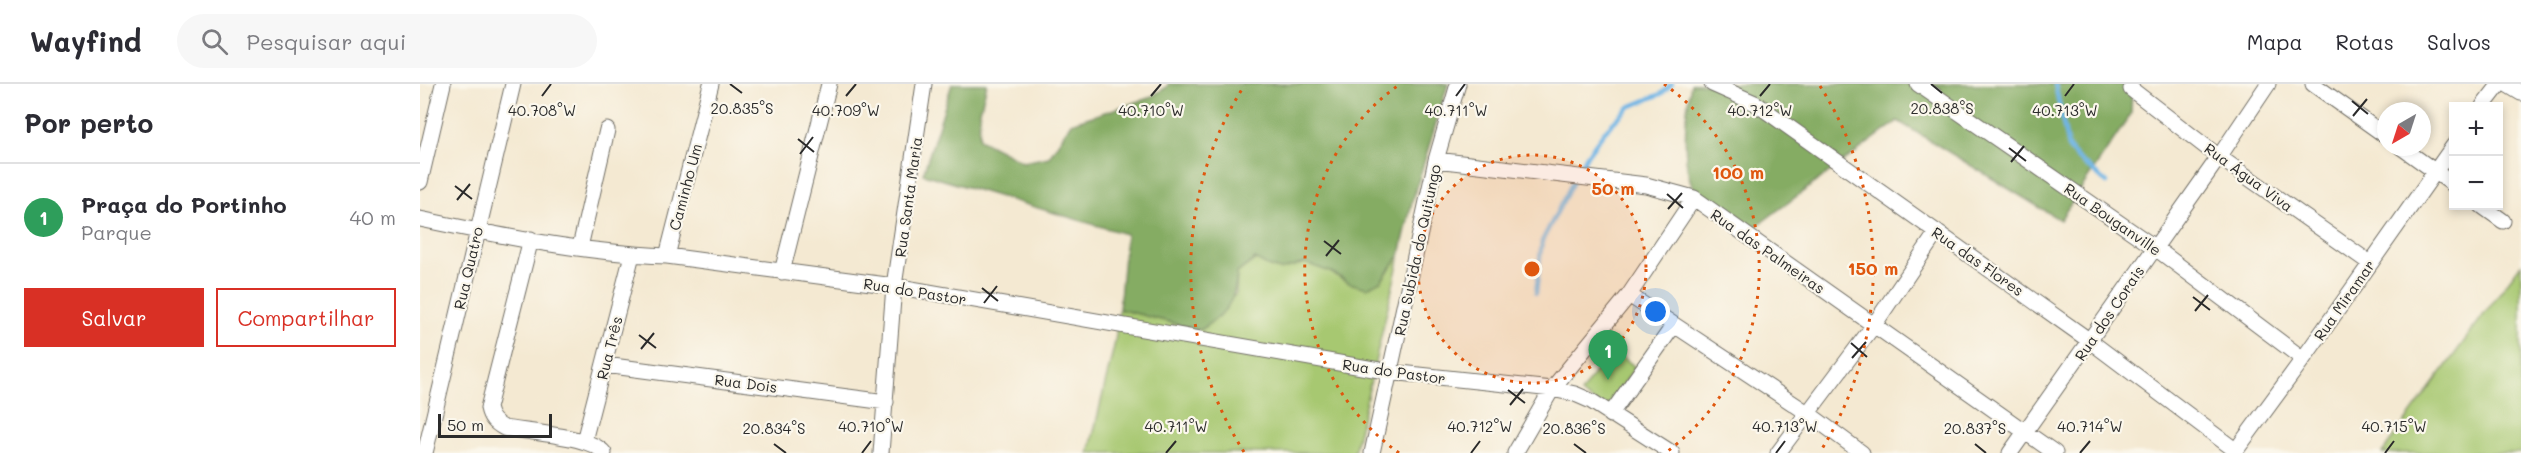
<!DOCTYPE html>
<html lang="pt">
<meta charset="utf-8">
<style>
:root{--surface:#fff;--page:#f7f7f7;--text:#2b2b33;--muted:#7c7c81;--line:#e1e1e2;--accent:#d93025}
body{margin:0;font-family:Mali,sans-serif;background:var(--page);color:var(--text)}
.controls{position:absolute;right:18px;top:18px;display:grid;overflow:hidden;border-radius:0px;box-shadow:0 3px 9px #0003}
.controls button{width:54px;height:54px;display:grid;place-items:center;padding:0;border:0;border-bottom:2px solid var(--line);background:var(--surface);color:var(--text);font:30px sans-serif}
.compass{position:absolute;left:1957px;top:18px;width:54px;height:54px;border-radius:50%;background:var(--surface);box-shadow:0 3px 9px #0003;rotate:219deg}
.scale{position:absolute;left:18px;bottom:15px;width:114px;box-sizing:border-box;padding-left:6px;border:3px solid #2b2b2b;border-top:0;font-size:16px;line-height:21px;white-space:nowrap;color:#2b2b2b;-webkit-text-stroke:4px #fbf7ec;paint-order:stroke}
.you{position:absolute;left:1236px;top:228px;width:21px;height:21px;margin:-15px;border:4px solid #fff;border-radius:50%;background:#1a73e8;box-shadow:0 0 0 9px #1a73e833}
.badge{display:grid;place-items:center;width:39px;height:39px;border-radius:50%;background:var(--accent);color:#fff;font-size:20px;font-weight:700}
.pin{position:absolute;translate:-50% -50px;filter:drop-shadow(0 2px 3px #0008)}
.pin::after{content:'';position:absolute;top:32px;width:21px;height:18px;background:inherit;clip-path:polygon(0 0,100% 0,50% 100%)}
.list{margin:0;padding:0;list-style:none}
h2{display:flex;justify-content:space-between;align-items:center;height:78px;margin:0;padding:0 24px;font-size:26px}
h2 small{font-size:20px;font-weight:400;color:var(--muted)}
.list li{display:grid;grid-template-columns:39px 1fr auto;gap:18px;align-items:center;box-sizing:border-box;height:108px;padding:0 24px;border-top:2px solid var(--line)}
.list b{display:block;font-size:22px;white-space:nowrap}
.list p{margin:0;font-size:20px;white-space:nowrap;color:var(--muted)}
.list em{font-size:20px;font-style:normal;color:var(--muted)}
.actions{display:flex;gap:12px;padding:18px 24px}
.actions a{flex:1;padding:14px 0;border:2px solid var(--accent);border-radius:0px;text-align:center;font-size:21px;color:var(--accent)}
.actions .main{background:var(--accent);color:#fff}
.icon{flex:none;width:33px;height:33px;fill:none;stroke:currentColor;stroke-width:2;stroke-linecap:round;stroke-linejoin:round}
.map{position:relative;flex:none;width:2101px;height:369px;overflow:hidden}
header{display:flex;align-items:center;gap:36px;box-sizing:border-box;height:84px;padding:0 30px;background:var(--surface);border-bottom:2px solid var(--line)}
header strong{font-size:28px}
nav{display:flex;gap:33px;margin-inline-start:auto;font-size:21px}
.search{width:420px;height:54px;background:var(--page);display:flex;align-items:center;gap:15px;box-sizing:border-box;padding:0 21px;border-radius:33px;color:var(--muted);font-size:22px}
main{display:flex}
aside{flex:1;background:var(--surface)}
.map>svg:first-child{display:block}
</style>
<header>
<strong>Wayfind</strong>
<div class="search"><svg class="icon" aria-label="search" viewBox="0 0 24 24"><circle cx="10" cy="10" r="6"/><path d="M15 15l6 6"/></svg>Pesquisar aqui</div>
<nav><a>Mapa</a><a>Rotas</a><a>Salvos</a></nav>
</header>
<main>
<aside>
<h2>Por perto<small></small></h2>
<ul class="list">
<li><span class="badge" style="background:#2e9e5b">1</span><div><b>Praça do Portinho</b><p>Parque</p></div><em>40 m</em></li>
</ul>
<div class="actions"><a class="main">Salvar</a><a>Compartilhar</a></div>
</aside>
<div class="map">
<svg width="2101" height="369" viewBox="0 0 2101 369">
<rect width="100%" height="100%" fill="#fbf7ec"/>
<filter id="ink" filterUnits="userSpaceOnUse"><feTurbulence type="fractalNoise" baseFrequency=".0167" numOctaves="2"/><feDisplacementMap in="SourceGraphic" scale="12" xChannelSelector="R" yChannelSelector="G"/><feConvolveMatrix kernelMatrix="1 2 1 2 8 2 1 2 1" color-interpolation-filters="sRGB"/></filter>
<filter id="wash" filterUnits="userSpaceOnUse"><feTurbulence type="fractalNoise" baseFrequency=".008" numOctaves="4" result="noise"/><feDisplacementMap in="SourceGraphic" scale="24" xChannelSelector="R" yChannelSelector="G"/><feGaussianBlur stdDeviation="1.35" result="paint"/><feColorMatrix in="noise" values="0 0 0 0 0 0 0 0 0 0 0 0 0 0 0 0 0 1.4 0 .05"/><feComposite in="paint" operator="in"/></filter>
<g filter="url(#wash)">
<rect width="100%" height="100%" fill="#f4e9d2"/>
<path fill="#a7c871" stroke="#697a4e" stroke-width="1.5" d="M980 171 934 369H669L695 258 699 225 780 246 816 210 817 189 836 175C864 194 859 180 884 179 900 178 914 193 928 198 936 202 951 198 961 197Z
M2101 180V369H1962Z
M1191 264 1215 283 1186 326 1161 309Z"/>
<path fill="#85ac63" stroke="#586c47" stroke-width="1.5" d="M532 0H567L560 27 559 55 603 78 629 73 651 39 729 14 747 3 748 0H1028L992 118 980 171 961 197 947 204 929 199 913 189 885 179 860 186 847 182 835 175 817 189C815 220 805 230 780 246L699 225 706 150 503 90Z
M1271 0H1712L1711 30 1640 136 1478 37 1334 144 1327 152C1311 138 1292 125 1277 109 1259 88 1266 26 1271 0Z"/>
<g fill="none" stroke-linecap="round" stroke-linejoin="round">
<path stroke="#6fb5e5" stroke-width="4.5" d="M1635 0 1648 63 1656 73 1687 99
M1116 209 1122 157 1167 71 1184 48 1209 23 1241 10 1252 0"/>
</g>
</g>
<g filter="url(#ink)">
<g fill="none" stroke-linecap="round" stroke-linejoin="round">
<g stroke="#716e65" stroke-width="17">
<path id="street" d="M1292 0 1335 19 1670 257 1815 366
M1498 0 1734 163 1883 275
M1893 0 1966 52
M2086 0 2101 9
M1711 5 1799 73 1950 179
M2063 22 2080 0
M1981 63 2034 101
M1016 76 1226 101 1274 114 1635 369
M0 98 23 0
M2062 122 2083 137
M0 135C81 152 164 169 247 172L474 202 971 288 1132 305 1155 310 1171 317 1252 369
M111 155 68 324C70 334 75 339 84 344 106 348 172 352 184 369
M160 163 187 46
M247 172 291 0
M362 188 409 0
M1209 211 1389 330 1442 369
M185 281 466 318
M1190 331 1254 241
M164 357 212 171
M5 369 93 0
M461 369 474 202 504 0
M952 369 1016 76 1038 0
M1095 369 1132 305 1209 211 1274 114
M1358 369 1454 241 1517 148
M1590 369 1799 73 1848 0
M1814 369 1883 275 2034 61"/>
</g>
<use href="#street" stroke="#fff" stroke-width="15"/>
</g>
</g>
<path fill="none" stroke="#2b2b2b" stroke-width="2" d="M310 0 322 9M1511 0 1522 9M122 12 131 0M426 12 436 0M731 12 741 0M1036 12 1045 0M1340 12 1350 0M1645 12 1654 0M1932 17 1948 30M1933 32 1947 15M378 55 394 68M1589 64 1606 77M380 70 393 53M1591 78 1604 62M35 102 52 115M1247 110 1263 124M37 116 50 100M1248 125 1262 109M904 157 921 170M906 172 919 156M562 204 578 217M1773 213 1790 226M564 219 577 202M1775 227 1788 211M219 251 236 264M1431 259 1447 273M221 265 234 249M1432 274 1446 258M1088 306 1105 319M1090 321 1103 305M354 360 366 369M1154 360 1166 369M1555 360 1566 369M442 369 451 357M746 369 756 357M1051 369 1060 357M1356 369 1365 357M1660 369 1670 357M1965 369 1974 357"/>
<circle cx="1112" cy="185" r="114" fill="#df570e" fill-opacity=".12"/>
<g fill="none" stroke="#df570e" stroke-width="3" stroke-dasharray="3 6">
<circle cx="1112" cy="185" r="114"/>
<path d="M979 369A227 227 0 0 1 980 0M1244 0A227 227 0 0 1 1245 369"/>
<path d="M824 368A341 341 0 0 1 824 2M1400 2A341 341 0 0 1 1400 368"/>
</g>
<g text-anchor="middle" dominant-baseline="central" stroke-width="4.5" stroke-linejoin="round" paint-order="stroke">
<g font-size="15" fill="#2b2b2b" stroke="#fbf7ec">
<text transform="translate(1829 93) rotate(36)">Rua Água Viva</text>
<text transform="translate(265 103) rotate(-75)">Caminho Um</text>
<text transform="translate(488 113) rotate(-82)">Rua Santa Maria</text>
<text transform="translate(1693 135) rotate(35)">Rua Bouganville</text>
<text transform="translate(997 166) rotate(-78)">Rua Subida do Quitungo</text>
<text transform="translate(1348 167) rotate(35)">Rua das Palmeiras</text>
<text transform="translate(1558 177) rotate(35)">Rua das Flores</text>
<text transform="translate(48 184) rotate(-77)">Rua Quatro</text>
<text transform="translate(495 207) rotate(9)">Rua do Pastor</text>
<text transform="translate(1924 216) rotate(-55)">Rua Miramar</text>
<text transform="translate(1689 229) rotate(-56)">Rua dos Corais</text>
<text transform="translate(189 264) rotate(-76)">Rua Três</text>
<text transform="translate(974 287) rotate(8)">Rua do Pastor</text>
<text transform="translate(326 299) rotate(7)">Rua Dois</text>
</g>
</g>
<g font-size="15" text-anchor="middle" fill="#2b2b2b" stroke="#fbf7ec" stroke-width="4.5" stroke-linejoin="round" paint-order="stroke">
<text x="322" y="30">20.835°S</text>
<text x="1522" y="30">20.838°S</text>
<text x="122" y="32">40.708°W</text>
<text x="426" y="32">40.709°W</text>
<text x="731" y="32">40.710°W</text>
<text x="1036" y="32">40.711°W</text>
<text x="1340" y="32">40.712°W</text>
<text x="1645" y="32">40.713°W</text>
<text x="451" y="348">40.710°W</text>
<text x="756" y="348">40.711°W</text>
<text x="1060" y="348">40.712°W</text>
<text x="1365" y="348">40.713°W</text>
<text x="1670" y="348">40.714°W</text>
<text x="1974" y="348">40.715°W</text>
<text x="354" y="350">20.834°S</text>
<text x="1154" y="350">20.836°S</text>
<text x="1555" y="350">20.837°S</text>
</g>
<circle cx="1112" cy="185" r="9" fill="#df570e" stroke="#fbf7ec" stroke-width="3"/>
<g font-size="18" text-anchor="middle" font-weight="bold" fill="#df570e" stroke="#fbf7ec" stroke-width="4.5" stroke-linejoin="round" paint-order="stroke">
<text x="1318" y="95">100 m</text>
<text x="1193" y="111">50 m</text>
<text x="1453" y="191">150 m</text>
</g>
</svg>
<div class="controls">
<button>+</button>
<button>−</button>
</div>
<svg class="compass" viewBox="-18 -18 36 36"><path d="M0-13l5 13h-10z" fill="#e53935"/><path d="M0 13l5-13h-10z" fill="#7c7c81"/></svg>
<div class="scale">50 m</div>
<div class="you"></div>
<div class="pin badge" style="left:1188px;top:296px;background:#2e9e5b">1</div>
</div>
</main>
